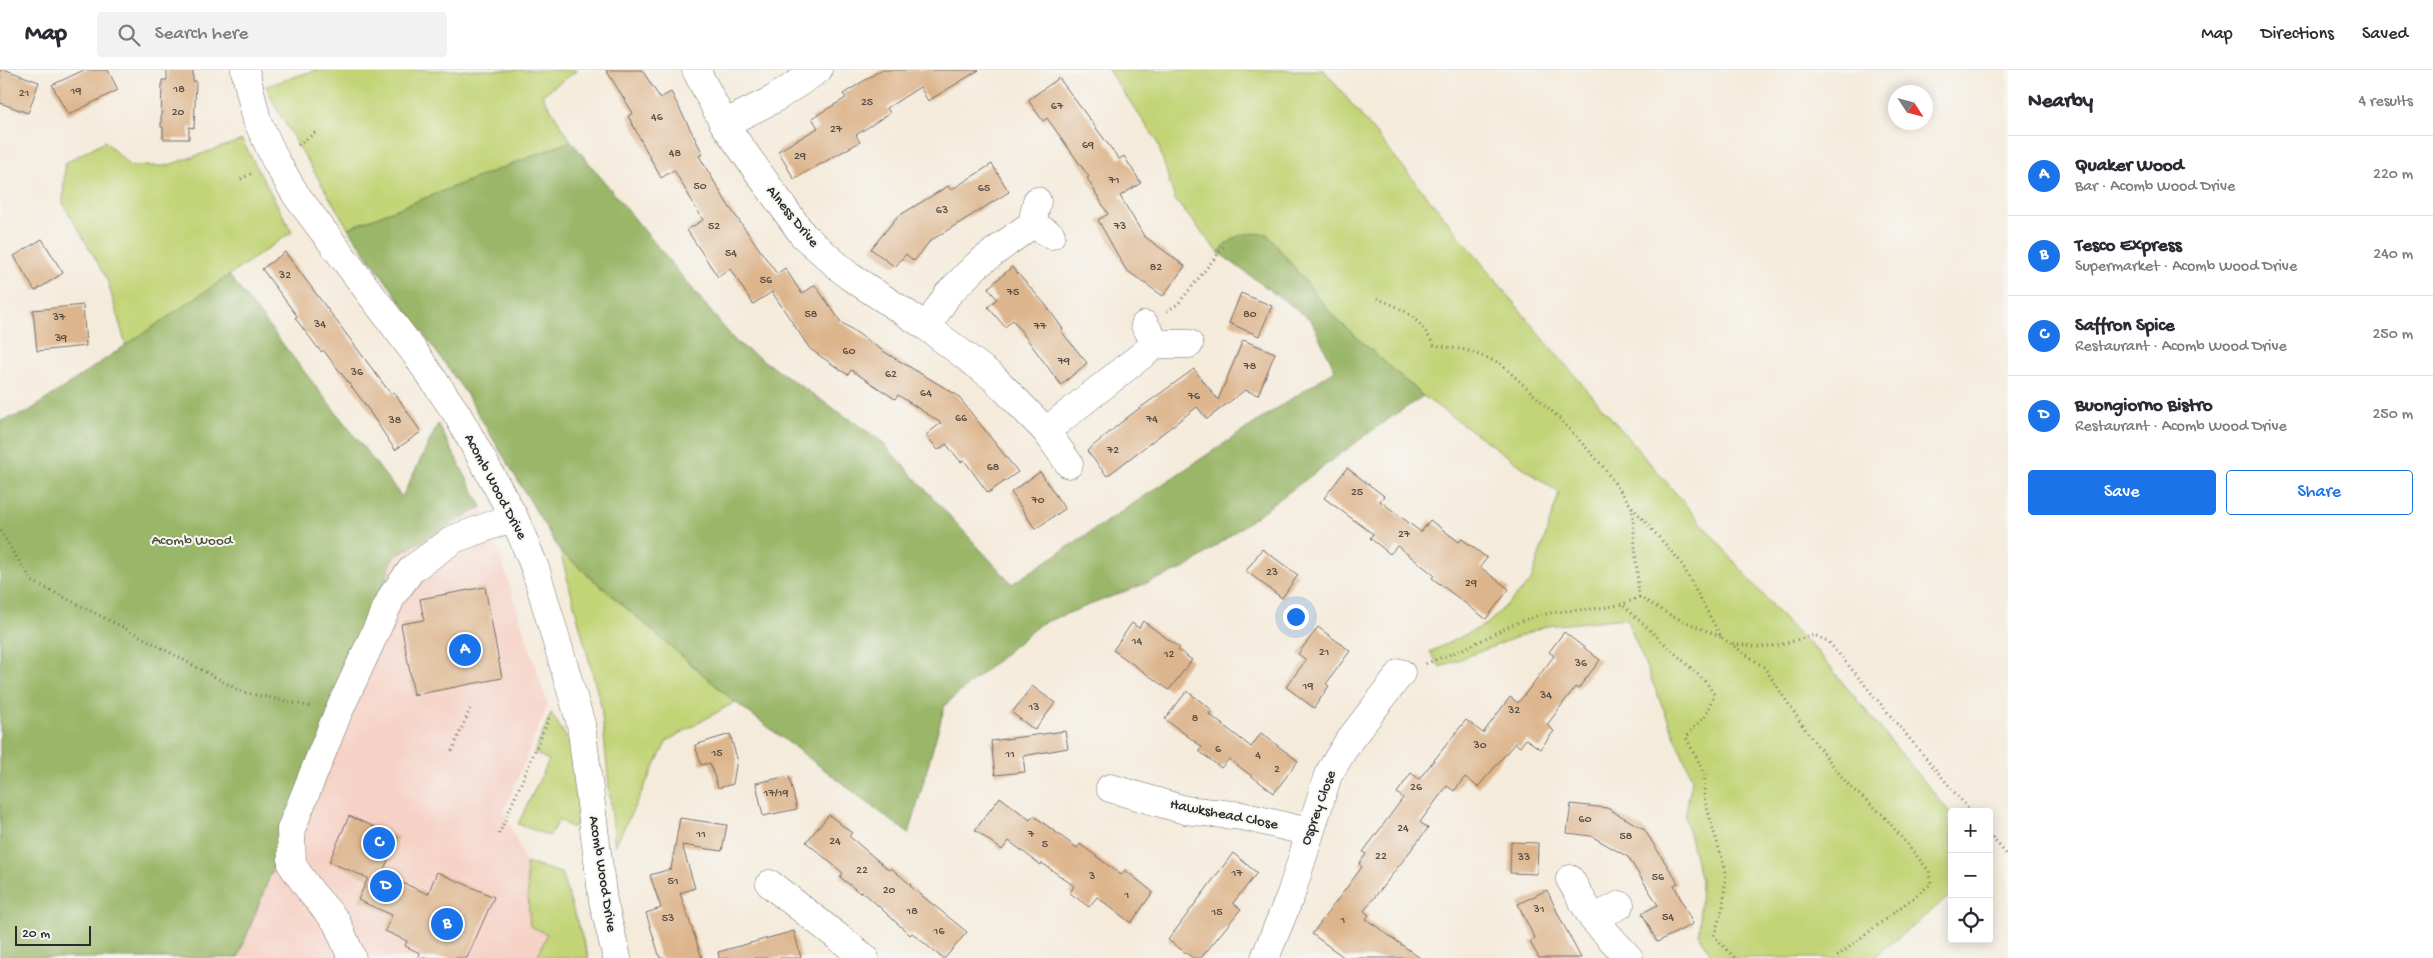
<!DOCTYPE html>
<meta charset="utf-8">
<style>
:root{--surface:#fff;--page:#f2f2f3;--text:#2b2b33;--muted:#7c7c81;--line:#e1e1e2;--accent:#1a73e8}
body{margin:0;font-family:"Gochi Hand",sans-serif;background:var(--page);color:var(--text)}
.controls{position:absolute;right:15px;bottom:15px;display:grid;overflow:hidden;border-radius:5px;box-shadow:0 2px 12px #0003}
.controls button{width:45px;height:45px;display:grid;place-items:center;padding:0;border:0;border-bottom:1px solid var(--line);background:var(--surface);color:var(--text);font:25px sans-serif}
.compass{position:absolute;left:1888px;top:15px;width:45px;height:45px;border-radius:50%;background:var(--surface);box-shadow:0 2px 12px #0003;rotate:126deg}
.scale{position:absolute;left:15px;bottom:12px;width:76px;box-sizing:border-box;padding-left:5px;border:2px solid #2b2b2b;border-top:0;font-size:14px;line-height:18px;white-space:nowrap;color:#2b2b2b;-webkit-text-stroke:4px #f6f6f2;paint-order:stroke}
.you{position:absolute;left:1295px;top:546px;width:18px;height:18px;margin:-12px;border:4px solid #fff;border-radius:50%;background:#1a73e8;box-shadow:0 0 0 8px #1a73e833}
.badge{display:grid;place-items:center;width:32px;height:32px;border-radius:50%;background:var(--accent);color:#fff;font-size:16px;font-weight:700}
.pin{position:absolute;translate:-50% -50%;border:2px solid #fff;box-shadow:0 1px 5px #0006}
.list{margin:0;padding:0;list-style:none}
h2{display:flex;justify-content:space-between;align-items:center;height:65px;margin:0;padding:0 20px;font-size:21px}
h2 small{font-size:16px;font-weight:400;color:var(--muted)}
.list li{display:grid;grid-template-columns:32px 1fr auto;gap:15px;align-items:center;box-sizing:border-box;height:80px;padding:0 20px;border-top:1px solid var(--line)}
.list b{display:block;font-size:19px;white-space:nowrap}
.list p{margin:0;font-size:16px;white-space:nowrap;color:var(--muted)}
.list em{font-size:16px;font-style:normal;color:var(--muted)}
.actions{display:flex;gap:10px;padding:15px 20px}
.actions a{flex:1;padding:11px 0;border:1px solid var(--accent);border-radius:5px;text-align:center;font-size:18px;color:var(--accent)}
.actions .main{background:var(--accent);color:#fff}
.icon{flex:none;width:28px;height:28px;fill:none;stroke:currentColor;stroke-width:2;stroke-linecap:round;stroke-linejoin:round}
.map{position:relative;flex:none;width:2008px;height:888px;overflow:hidden}
header{display:flex;align-items:center;gap:30px;box-sizing:border-box;height:70px;padding:0 25px;background:var(--surface);border-bottom:1px solid var(--line)}
header strong{font-size:24px}
nav{display:flex;gap:28px;margin-inline-start:auto;font-size:18px}
.search{width:350px;height:45px;background:var(--page);display:flex;align-items:center;gap:12px;box-sizing:border-box;padding:0 18px;border-radius:5px;color:var(--muted);font-size:19px}
main{display:flex}
aside{flex:1;background:var(--surface)}
.map>svg:first-child{display:block}
</style>
<header>
<strong>Map</strong>
<div class="search"><svg class="icon" aria-label="search" viewBox="0 0 24 24"><circle cx="10" cy="10" r="6"/><path d="M15 15l6 6"/></svg>Search here</div>
<nav><a>Map</a><a>Directions</a><a>Saved</a></nav>
</header>
<main>
<div class="map">
<svg width="2008" height="888" viewBox="0 0 2008 888">
<rect width="100%" height="100%" fill="#f6f6f2"/>
<filter id="ink" filterUnits="userSpaceOnUse"><feTurbulence type="fractalNoise" baseFrequency=".02" numOctaves="2"/><feDisplacementMap in="SourceGraphic" scale="10" xChannelSelector="R" yChannelSelector="G"/><feConvolveMatrix kernelMatrix="1 2 1 2 8 2 1 2 1" color-interpolation-filters="sRGB"/></filter>
<filter id="wash" filterUnits="userSpaceOnUse"><feTurbulence type="fractalNoise" baseFrequency=".0096" numOctaves="4" result="noise"/><feDisplacementMap in="SourceGraphic" scale="20" xChannelSelector="R" yChannelSelector="G"/><feGaussianBlur stdDeviation="1.12" result="paint"/><feColorMatrix in="noise" values="0 0 0 0 0 0 0 0 0 0 0 0 0 0 0 0 0 1.4 0 .05"/><feComposite in="paint" operator="in"/></filter>
<g filter="url(#wash)">
<rect width="100%" height="100%" fill="#f5ebdb"/>
<path fill="#f6d1c5" d="M482 437 504 498 548 635 504 741 526 793 530 856 547 863 537 888H238L394 487Z"/>
<path fill="#c3d477" stroke="#778051" d="M316 0H578L542 25 571 71 348 158 277 40 266 16Z
M1108 0H1324L1546 272 1787 553 1815 579 1952 745V824L1873 888H1713L1699 864 1701 811 1685 748 1692 708 1626 548 1546 556 1440 597 1430 582 1487 554 1531 511 1559 423 1423 326 1334 247 1267 164 1226 174 1219 183 1175 130 1157 71Z
M242 70 292 162 126 276 107 209 63 133 65 93 105 71 130 96H166Z
M560 481 735 632 667 671 615 776 601 636Z
M551 643 571 675 579 748 572 758 559 750 549 766 518 754 549 690 534 683Z
M526 793 561 803 589 888H537L547 864 530 856Z"/>
<path fill="#9ab668" stroke="#62704a" d="M571 71 736 272 880 370 1012 514 1335 300 1311 250 1219 183C1234 164 1243 162 1267 164L1334 247 1423 326 1377 357 1186 498 1040 554 945 635 909 764 735 632 560 481 465 322 348 158Z
M229 205 402 427 438 354 482 437 394 487 238 888H0V351L26 343Z"/>
<g id="blocks">
<path fill="#ddb58d" d="M0 0H6L39 12 28 43 0 33Z
M84 0H108L118 20 68 45 52 15Z
M167 0H193V11H196L194 58 189 57V69H163V57H161L162 10H167Z
M606 0H642L660 28 671 22 703 84 699 86 728 135 777 204 785 198 802 224 815 215 841 252 886 283 957 325 1018 402 988 423 964 390 961 392 946 374 938 380 926 365 941 353 898 325 895 329 851 300 848 305 810 279 772 222 753 234 730 199 718 207 687 160 703 150 674 100 661 108 628 46 633 43Z
M881 0H979L928 31 920 17 887 38 890 43 856 65 860 72 794 109 778 81 818 58 812 48 846 28 843 24Z
M1059 8 1119 89 1124 86 1141 113 1120 126 1144 166 1185 196 1163 226 1126 200 1098 150 1108 144 1087 108 1089 107 1047 48 1043 51 1028 30Z
M992 94 1009 122 930 171 914 191 906 184 895 197 871 179 897 147 948 116 951 120Z
M42 169 63 203 35 221 14 186Z
M285 182 391 324 394 322 421 362 395 380 362 330 323 280 321 282 295 248 297 246 262 199Z
M1012 197 1045 234 1063 259 1061 261 1087 293 1061 315 1013 250 1005 257 988 237 997 229 988 218Z
M1241 223 1272 236 1259 266 1229 253Z
M83 235 86 276 37 281 33 240Z
M1243 270 1275 283 1258 325 1245 320 1207 349 1197 337 1107 406 1087 381 1129 346 1194 299 1218 330Z
M1347 398 1384 426 1380 431 1421 462 1430 450 1459 472 1462 469 1487 488 1480 497 1509 519 1486 549 1432 508 1434 505 1397 476 1390 484 1370 468 1373 464 1324 428Z
M1040 402 1065 439 1035 459 1011 422Z
M1262 479 1298 505 1282 528 1246 501Z
M485 517 502 608 414 625 401 554 424 550 420 529Z
M1143 551 1180 578 1178 580 1192 590 1169 620 1113 580 1132 553 1139 558Z
M1318 557 1350 581 1326 614 1329 616 1314 638 1286 617 1306 590 1298 584Z
M1564 562 1600 590 1578 619 1575 617 1547 655 1554 661 1540 679 1526 669 1520 677 1515 673 1478 717 1465 707 1454 721 1447 716 1420 752 1428 758 1364 841 1369 845 1366 849 1420 888H1345L1312 864 1362 797 1359 794 1366 784 1363 782 1403 728 1397 723 1411 703 1419 709 1466 650 1483 663 1510 627 1518 633 1554 586 1549 582Z
M1032 616 1055 633 1035 660 1012 643Z
M1187 621 1212 640 1209 644 1251 677 1261 663 1298 691 1274 723 1229 689 1221 698 1199 681 1202 677 1165 649Z
M1065 661 1068 678 1023 686 1025 702 995 705 991 671Z
M730 664 737 689 733 714 718 718 710 693 701 695 695 675Z
M789 706 797 739 763 746 756 713Z
M1000 727 1030 750 1034 746 1077 778 1080 774 1121 805 1125 800 1153 822 1131 853 1097 827 1089 837 1070 823 1074 816 1042 793 1041 795 1009 771 1002 780 975 760Z
M1571 734 1607 738 1644 759 1678 813 1674 815 1693 854 1657 872 1642 843 1658 835 1628 787 1591 766 1567 763Z
M829 745 852 763 849 766 889 800 891 798 911 815 910 816 967 862 945 888H942L912 863 910 865 862 821 860 823 840 807 843 803 806 772Z
M349 746 398 767 382 804 428 824 437 802 494 827 467 888H418L420 883 405 876 407 871 385 861 392 845 358 830 368 808 329 792Z
M680 748 727 755 722 781 682 775 695 818 680 823 702 888H660L646 843 661 838 650 805 671 799Z
M1511 772 1538 773 1537 804 1510 803Z
M1233 783 1257 803 1233 833 1241 839 1201 888H1193L1168 870Z
M1547 820 1559 846 1581 888H1539L1530 872 1535 869 1518 834Z
M794 861 801 888H719L718 882Z"/>
</g>
</g>
<g filter="url(#ink)">
<use href="#blocks" fill-opacity="0" stroke="#726e69" stroke-width="1"/>
<g fill="none" stroke-linecap="round" stroke-linejoin="round">
<g stroke="#726e69" stroke-width="29">
<path id="minor" d="M245 0 257 50 276 91 296 125 415 283 457 344 514 447 535 498 581 654 603 831 617 888
M696 0 724 54 803 165 849 206 927 257 994 308 1046 361 1069 394
M724 54 774 29 818 0
M1032 154 1051 165
M927 257 948 224 977 195 1032 154 1037 131
M1156 274H1189
M1046 361 1156 274 1145 255
M1110 718 1185 740 1242 746 1309 762
M1570 809 1593 849 1629 888
M770 814 865 888
M1593 849 1620 835
M352 888 336 851 311 822 292 795 291 759 338 643 392 526 412 499 454 469 514 447
M1265 888 1291 824 1328 705 1348 672 1401 603"/>
</g>
<path stroke="#726e69" stroke-width="3" stroke-dasharray="1 4" stroke-linecap="butt" d="M298 75 316 62
M241 109 252 103
M1377 229C1406 238 1419 249 1434 275L1466 280 1500 293 1559 348 1601 394 1632 437 1639 527C1610 543 1573 537 1541 545 1512 552 1488 568 1461 580 1449 585 1437 589 1425 594
M1167 241 1178 234 1226 174
M1632 437 1680 491 1721 567 1764 597 1809 665 1850 717 1883 745 1929 801 1931 814 1835 888
M0 461 32 511 136 564 242 622 313 637
M1639 527 1670 545 1721 567
M1624 536 1706 612 1714 624 1706 645 1686 667 1705 705 1704 728 1726 802 1723 836 1714 866 1735 888
M1733 574 1760 577 1779 575 1814 565 1828 571 1971 742
M452 681 470 639
M499 764 550 646
M1989 764 2008 786"/>
<use href="#minor" stroke="#fff" stroke-width="28"/>
</g>
</g>
<g text-anchor="middle" dominant-baseline="central" stroke-width="4" stroke-linejoin="round" paint-order="stroke">
<g font-size="12" fill="#584e44">
<text x="179" y="20">18</text>
<text x="76" y="22">19</text>
<text x="24" y="24">21</text>
<text x="867" y="33">25</text>
<text x="1057" y="37">67</text>
<text x="178" y="43">20</text>
<text x="657" y="48">46</text>
<text x="836" y="60">27</text>
<text x="1088" y="76">69</text>
<text x="675" y="84">48</text>
<text x="800" y="87">29</text>
<text x="1114" y="111">71</text>
<text x="700" y="117">50</text>
<text x="984" y="119">65</text>
<text x="942" y="141">63</text>
<text x="714" y="157">52</text>
<text x="1120" y="157">73</text>
<text x="731" y="184">54</text>
<text x="1156" y="198">82</text>
<text x="285" y="206">32</text>
<text x="766" y="211">56</text>
<text x="1013" y="223">75</text>
<text x="811" y="245">58</text>
<text x="1250" y="245">80</text>
<text x="59" y="248">37</text>
<text x="320" y="255">34</text>
<text x="1040" y="257">77</text>
<text x="61" y="269">39</text>
<text x="849" y="282">60</text>
<text x="1064" y="292">79</text>
<text x="1250" y="297">78</text>
<text x="357" y="303">36</text>
<text x="891" y="305">62</text>
<text x="926" y="324">64</text>
<text x="1194" y="327">76</text>
<text x="961" y="349">66</text>
<text x="1152" y="350">74</text>
<text x="395" y="351">38</text>
<text x="1113" y="381">72</text>
<text x="993" y="398">68</text>
<text x="1357" y="423">25</text>
<text x="1038" y="431">70</text>
<text x="1404" y="465">27</text>
<text x="1272" y="503">23</text>
<text x="1471" y="514">29</text>
<text x="1137" y="572">14</text>
<text x="1324" y="583">21</text>
<text x="1169" y="585">12</text>
<text x="1581" y="594">36</text>
<text x="1308" y="617">19</text>
<text x="1546" y="626">34</text>
<text x="1034" y="638">13</text>
<text x="1514" y="641">32</text>
<text x="1195" y="649">8</text>
<text x="1480" y="676">30</text>
<text x="1218" y="680">6</text>
<text x="717" y="684">15</text>
<text x="1010" y="685">11</text>
<text x="1258" y="686">4</text>
<text x="1277" y="700">2</text>
<text x="1416" y="718">26</text>
<text x="776" y="724">17/19</text>
<text x="1585" y="750">60</text>
<text x="1403" y="759">24</text>
<text x="701" y="765">11</text>
<text x="1031" y="765">7</text>
<text x="1626" y="767">58</text>
<text x="835" y="772">24</text>
<text x="1045" y="775">5</text>
<text x="1381" y="787">22</text>
<text x="1524" y="788">33</text>
<text x="862" y="801">22</text>
<text x="1237" y="804">17</text>
<text x="1092" y="807">3</text>
<text x="1658" y="808">56</text>
<text x="673" y="812">51</text>
<text x="889" y="821">20</text>
<text x="1127" y="826">1</text>
<text x="1539" y="840">31</text>
<text x="912" y="842">18</text>
<text x="1217" y="843">15</text>
<text x="1668" y="848">54</text>
<text x="668" y="849">53</text>
<text x="1343" y="851">1</text>
<text x="939" y="862">16</text>
</g>
<g font-size="15" fill="#2b2b2b" stroke="#f6f6f2">
<text transform="translate(792 147) rotate(51)">Alness Drive</text>
<text transform="translate(495 417) rotate(62)">Acomb Wood Drive</text>
<text transform="translate(1319 738) rotate(-70)">Osprey Close</text>
<text transform="translate(1224 745) rotate(11)">Hawkshead Close</text>
<text transform="translate(602 804) rotate(81)">Acomb Wood Drive</text>
</g>
<g font-size="15" fill="#51553e" stroke="#f6f6f2">
<text x="192" y="471">Acomb Wood</text>
</g>
</g>
</svg>
<div class="controls">
<button>+</button>
<button>−</button>
<button><svg class="icon" aria-label="locate" viewBox="0 0 24 24"><circle cx="12" cy="12" r="6"/><path d="M12 2v4M12 18v4M2 12h4M18 12h4"/></svg></button>
</div>
<svg class="compass" viewBox="-18 -18 36 36"><path d="M0-13l5 13h-10z" fill="#e53935"/><path d="M0 13l5-13h-10z" fill="#7c7c81"/></svg>
<div class="scale">20 m</div>
<div class="you"></div>
<div class="pin badge" style="left:465px;top:580px">A</div>
<div class="pin badge" style="left:447px;top:854px">B</div>
<div class="pin badge" style="left:379px;top:773px">C</div>
<div class="pin badge" style="left:386px;top:816px">D</div>
</div>
<aside>
<h2>Nearby<small>4 results</small></h2>
<ul class="list">
<li><span class="badge">A</span><div><b>Quaker Wood</b><p>Bar · Acomb Wood Drive</p></div><em>220 m</em></li>
<li><span class="badge">B</span><div><b>Tesco Express</b><p>Supermarket · Acomb Wood Drive</p></div><em>240 m</em></li>
<li><span class="badge">C</span><div><b>Saffron Spice</b><p>Restaurant · Acomb Wood Drive</p></div><em>250 m</em></li>
<li><span class="badge">D</span><div><b>Buongiorno Bistro</b><p>Restaurant · Acomb Wood Drive</p></div><em>250 m</em></li>
</ul>
<div class="actions"><a class="main">Save</a><a>Share</a></div>
</aside>
</main>
